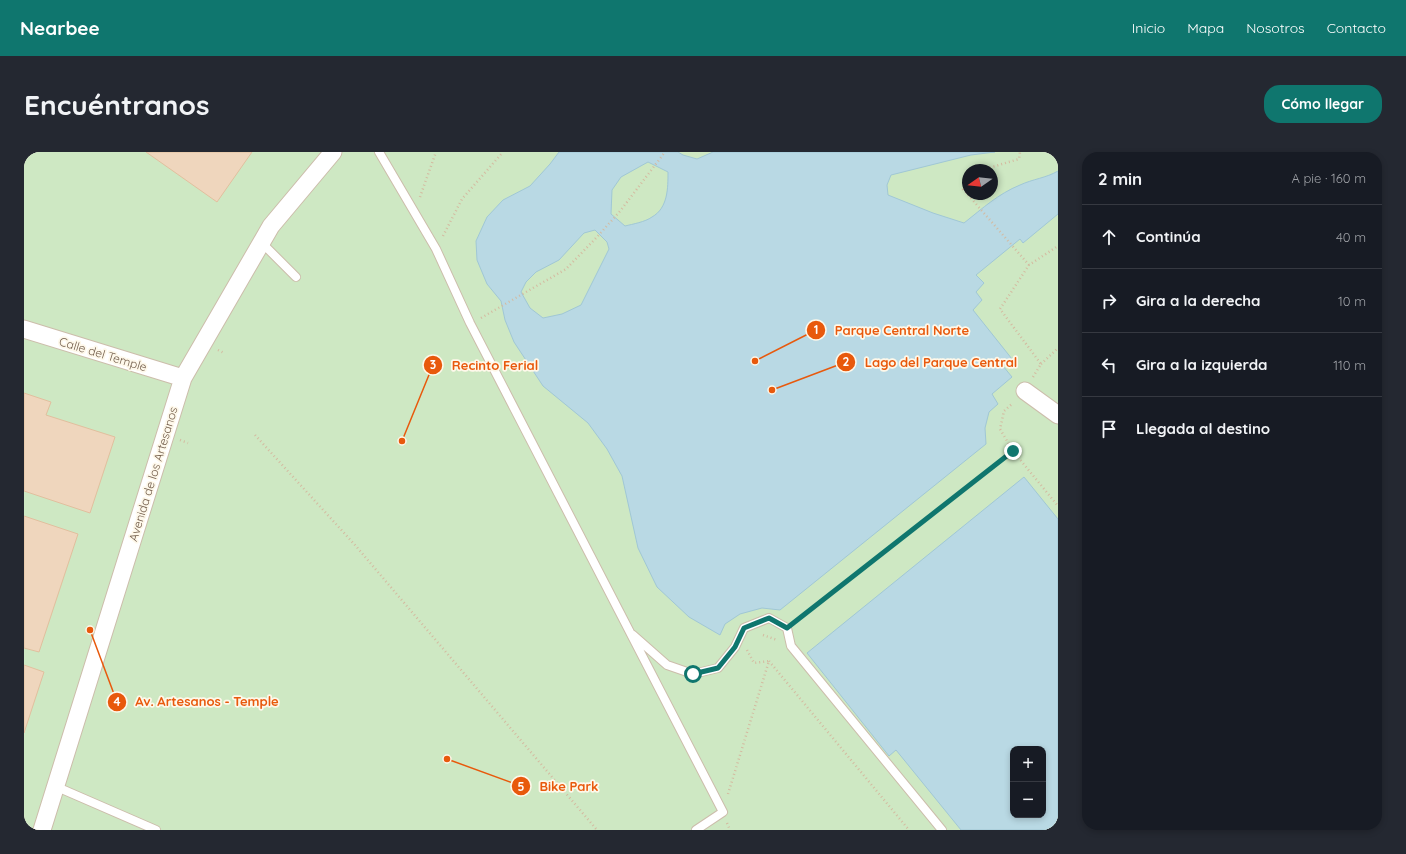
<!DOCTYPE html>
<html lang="es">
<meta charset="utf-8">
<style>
:root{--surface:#171b24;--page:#242831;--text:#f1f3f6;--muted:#9ea1a6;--line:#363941;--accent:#0f766e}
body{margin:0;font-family:Quicksand,sans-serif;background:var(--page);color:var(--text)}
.controls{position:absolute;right:12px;bottom:12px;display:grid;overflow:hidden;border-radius:8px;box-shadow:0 2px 6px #0003}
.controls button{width:36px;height:36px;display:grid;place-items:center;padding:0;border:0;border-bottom:1px solid var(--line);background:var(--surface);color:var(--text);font:20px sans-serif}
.compass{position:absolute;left:938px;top:12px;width:36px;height:36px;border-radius:50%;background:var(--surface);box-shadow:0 2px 6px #0003;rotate:256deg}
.stop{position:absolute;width:12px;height:12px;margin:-9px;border:3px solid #0f766e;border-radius:50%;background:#fff}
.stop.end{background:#0f766e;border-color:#fff;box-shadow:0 1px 4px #0008}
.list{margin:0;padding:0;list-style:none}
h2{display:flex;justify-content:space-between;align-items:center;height:52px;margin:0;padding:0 16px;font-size:17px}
h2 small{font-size:13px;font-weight:400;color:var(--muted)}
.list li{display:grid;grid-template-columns:26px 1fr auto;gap:12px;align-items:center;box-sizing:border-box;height:64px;padding:0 16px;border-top:1px solid var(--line)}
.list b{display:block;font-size:15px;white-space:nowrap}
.list em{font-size:13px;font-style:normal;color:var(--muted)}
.icon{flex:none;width:22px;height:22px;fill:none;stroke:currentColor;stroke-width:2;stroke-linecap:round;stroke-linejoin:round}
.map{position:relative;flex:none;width:1034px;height:678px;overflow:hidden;border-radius:16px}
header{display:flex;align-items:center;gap:24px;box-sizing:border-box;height:56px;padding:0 20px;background:var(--accent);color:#fff}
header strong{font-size:19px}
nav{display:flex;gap:22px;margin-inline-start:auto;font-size:14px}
.intro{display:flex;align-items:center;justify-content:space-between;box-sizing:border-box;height:96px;padding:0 24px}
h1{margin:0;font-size:28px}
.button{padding:10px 18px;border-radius:16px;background:var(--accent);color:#fff;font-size:14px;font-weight:700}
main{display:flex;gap:24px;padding:0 24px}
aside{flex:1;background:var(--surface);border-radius:16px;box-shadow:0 2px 6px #0003}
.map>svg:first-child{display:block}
</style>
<header>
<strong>Nearbee</strong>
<nav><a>Inicio</a><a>Mapa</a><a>Nosotros</a><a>Contacto</a></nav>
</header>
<div class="intro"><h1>Encuéntranos</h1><a class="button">Cómo llegar</a></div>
<main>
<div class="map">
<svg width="1034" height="678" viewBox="0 0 1034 678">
<rect width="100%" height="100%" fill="#fbf5e4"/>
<path fill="#cee8c3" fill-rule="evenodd" d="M0 0H1034V678H0ZM944 18H968V42H944ZM989 597H1019V663H989Z"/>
<path fill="#b9d9e4" stroke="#a0c7d5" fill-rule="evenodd" d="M535 0H654L659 3 673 7 689 0H971L947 3 867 23 863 33 864 43 909 61 940 71C959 56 974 42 996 33 1009 27 1022 26 1034 19V62L999 91 996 87 952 123 960 131 952 140 958 148 949 158 988 207 979 214 988 225 968 242 974 252 965 260 961 276 962 292 756 458 738 456 716 462 701 472 696 483 665 465 633 435 614 396 598 324 583 297 564 271 519 234 490 190 481 168 477 149 463 132 453 108 452 89 463 65 479 48 506 34 526 12ZM624 10 644 20C644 36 644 56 628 65 621 70 609 72 601 74L587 62 588 38 597 25ZM571 78 583 90 585 97 557 153 538 162 519 166 506 156 497 140 502 130 512 120 535 108 560 81Z
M1000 325 1034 367V678H937L872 598 865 604 783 501ZM989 597H1019V663H989Z"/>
<path fill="#efd6bd" stroke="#e1bf9e" d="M122 0H228L193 50Z
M0 241 27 250 22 263 91 285 66 361 0 339Z
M0 364 54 382 15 500 0 496Z
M0 513 20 520 0 581Z"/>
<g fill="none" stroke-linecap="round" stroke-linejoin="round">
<g stroke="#ccbdab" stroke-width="10">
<path id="lane" d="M355 0 412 97 446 171 699 660 672 678
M237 90 272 125
M609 483 643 513 669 522 694 516 711 495 720 476 745 466 763 476 767 494 918 678
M33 635 132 678"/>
</g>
<g stroke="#ccbdab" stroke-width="19">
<path id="street" d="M0 177 159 226
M1001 239 1034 263
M18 678 159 226 247 74 309 0"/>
</g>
<path stroke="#d4baa0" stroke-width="2.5" stroke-dasharray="1 3" stroke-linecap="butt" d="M958 18 995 7 996 0
M944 26 939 37 1005 113
M396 45 412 0
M419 84 438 47 479 0
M457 166 542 117 573 85 597 58 641 0
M194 198 200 201
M1017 212 1034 196
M1009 225 1017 212 976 157 1005 113 1034 94
M231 283 331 393 573 678
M156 288 164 291
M989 299 1034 354
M772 469 989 299 976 277 980 259 989 251
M739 483 753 488
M723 498 730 511 745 509
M745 509 885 678
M704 642 745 509
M703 671 706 678"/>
<use href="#lane" stroke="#fff" stroke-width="8"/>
<use href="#street" stroke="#fff" stroke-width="17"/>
</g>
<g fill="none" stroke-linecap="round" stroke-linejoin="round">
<path stroke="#0f766e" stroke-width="5" d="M669 522 694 516 711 495 720 476 745 466 763 476 989 299"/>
</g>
<g text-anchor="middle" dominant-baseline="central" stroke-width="3.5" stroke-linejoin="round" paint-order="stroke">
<g font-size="12" fill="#725d4b" stroke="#fef8ea">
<text transform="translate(79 202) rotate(17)">Calle del Temple</text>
<text transform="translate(129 322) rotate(-73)">Avenida de los Artesanos</text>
</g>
</g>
<path fill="none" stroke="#e8590c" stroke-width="1.5" d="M731 209L792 178M748 238L822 210M378 289L409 213M66 478L93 550M423 607L497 634"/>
<g fill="#e8590c" stroke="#fef8ea" stroke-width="1.5">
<circle cx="731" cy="209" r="4"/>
<circle cx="748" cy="238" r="4"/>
<circle cx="378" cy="289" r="4"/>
<circle cx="66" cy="478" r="4"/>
<circle cx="423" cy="607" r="4"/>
<circle cx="792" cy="178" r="10"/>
<circle cx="822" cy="210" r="10"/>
<circle cx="409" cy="213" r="10"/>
<circle cx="93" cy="550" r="10"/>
<circle cx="497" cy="634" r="10"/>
</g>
<g font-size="12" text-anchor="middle" font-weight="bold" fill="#fff">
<text x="792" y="182">1</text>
<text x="822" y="214">2</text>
<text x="409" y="217">3</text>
<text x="93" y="554">4</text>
<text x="497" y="639">5</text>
</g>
<g font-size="13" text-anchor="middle" font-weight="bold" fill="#e8590c" stroke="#fef8ea" stroke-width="3.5" stroke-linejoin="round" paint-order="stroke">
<text x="878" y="183">Parque Central Norte</text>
<text x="917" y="215">Lago del Parque Central</text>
<text x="471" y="218">Recinto Ferial</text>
<text x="183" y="554">Av. Artesanos - Temple</text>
<text x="545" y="639">Bike Park</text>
</g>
</svg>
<div class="controls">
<button>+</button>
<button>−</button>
</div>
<svg class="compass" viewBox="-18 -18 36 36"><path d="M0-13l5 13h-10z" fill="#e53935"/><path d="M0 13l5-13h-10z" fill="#9ea1a6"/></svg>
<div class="stop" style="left:669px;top:522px"></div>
<div class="stop end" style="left:989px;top:299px"></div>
</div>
<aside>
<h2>2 min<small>A pie · 160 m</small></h2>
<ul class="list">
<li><svg class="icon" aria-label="ahead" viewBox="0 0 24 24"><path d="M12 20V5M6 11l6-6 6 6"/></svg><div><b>Continúa</b></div><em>40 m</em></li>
<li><svg class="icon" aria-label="right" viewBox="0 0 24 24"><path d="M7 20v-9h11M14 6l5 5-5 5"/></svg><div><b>Gira a la derecha</b></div><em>10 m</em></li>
<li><svg class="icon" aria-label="left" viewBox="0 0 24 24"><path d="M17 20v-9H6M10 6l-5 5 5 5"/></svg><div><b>Gira a la izquierda</b></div><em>110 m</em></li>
<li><svg class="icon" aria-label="arrive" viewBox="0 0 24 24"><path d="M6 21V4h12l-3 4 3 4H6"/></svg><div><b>Llegada al destino</b></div></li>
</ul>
</aside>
</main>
